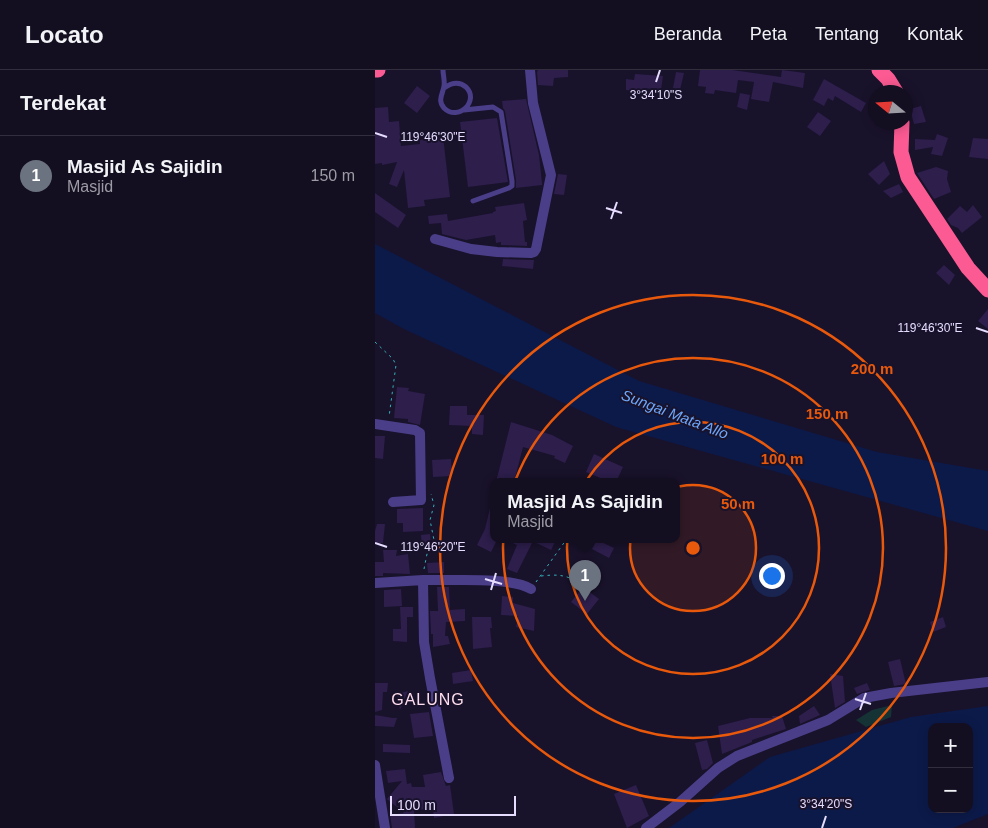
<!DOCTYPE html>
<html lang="id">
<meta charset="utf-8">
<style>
:root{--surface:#130e20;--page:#1c1729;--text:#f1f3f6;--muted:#9d9ca5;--line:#322e3e;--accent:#0cc3fa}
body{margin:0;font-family:Helvetica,sans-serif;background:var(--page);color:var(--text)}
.controls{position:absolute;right:15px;bottom:15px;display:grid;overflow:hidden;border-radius:10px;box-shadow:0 2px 12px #0003}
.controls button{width:45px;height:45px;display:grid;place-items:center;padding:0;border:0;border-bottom:1px solid var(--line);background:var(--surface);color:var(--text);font:25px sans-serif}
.compass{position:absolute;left:493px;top:15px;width:45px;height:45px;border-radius:50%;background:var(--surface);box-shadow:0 2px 12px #0003;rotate:288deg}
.scale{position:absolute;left:15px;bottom:12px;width:126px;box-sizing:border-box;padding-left:5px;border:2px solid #e5dcfe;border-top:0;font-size:14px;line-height:18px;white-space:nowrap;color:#e5dcfe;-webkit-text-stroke:4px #19122b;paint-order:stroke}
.you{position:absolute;left:396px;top:505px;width:18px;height:18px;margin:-12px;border:4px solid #fff;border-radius:50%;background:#1a73e8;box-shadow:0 0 0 8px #1a73e833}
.badge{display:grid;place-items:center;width:32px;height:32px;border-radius:50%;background:var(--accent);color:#fff;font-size:16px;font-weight:700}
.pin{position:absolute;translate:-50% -41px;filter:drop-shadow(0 1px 2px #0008)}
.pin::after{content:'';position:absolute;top:26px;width:18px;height:15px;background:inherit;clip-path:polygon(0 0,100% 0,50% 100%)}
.popup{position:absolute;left:115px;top:408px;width:190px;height:65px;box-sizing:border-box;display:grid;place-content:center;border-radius:10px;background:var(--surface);filter:drop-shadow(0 1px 4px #0005);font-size:16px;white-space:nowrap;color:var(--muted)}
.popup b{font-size:19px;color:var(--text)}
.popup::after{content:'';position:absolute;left:50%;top:100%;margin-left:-10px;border:10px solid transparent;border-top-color:var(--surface)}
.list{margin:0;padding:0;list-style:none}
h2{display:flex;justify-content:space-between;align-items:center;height:65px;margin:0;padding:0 20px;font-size:21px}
h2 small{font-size:16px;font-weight:400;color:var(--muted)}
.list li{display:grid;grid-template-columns:32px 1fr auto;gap:15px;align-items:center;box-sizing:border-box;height:80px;padding:0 20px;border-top:1px solid var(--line)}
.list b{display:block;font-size:19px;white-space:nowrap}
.list p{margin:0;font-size:16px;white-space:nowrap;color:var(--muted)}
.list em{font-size:16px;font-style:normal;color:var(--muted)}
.map{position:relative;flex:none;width:613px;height:758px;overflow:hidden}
header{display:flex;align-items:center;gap:30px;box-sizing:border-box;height:70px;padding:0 25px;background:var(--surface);border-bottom:1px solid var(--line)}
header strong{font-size:24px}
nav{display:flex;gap:28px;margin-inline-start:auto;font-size:18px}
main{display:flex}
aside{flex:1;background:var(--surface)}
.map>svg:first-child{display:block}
</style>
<header>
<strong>Locato</strong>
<nav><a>Beranda</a><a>Peta</a><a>Tentang</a><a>Kontak</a></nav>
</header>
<main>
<aside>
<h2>Terdekat<small></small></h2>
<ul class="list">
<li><span class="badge" style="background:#6b7280">1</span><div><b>Masjid As Sajidin</b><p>Masjid</p></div><em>150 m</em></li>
</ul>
</aside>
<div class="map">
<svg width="613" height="758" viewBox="0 0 613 758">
<rect width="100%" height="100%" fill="#19122b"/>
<path fill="#153235" d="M517 635 516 647 491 657 481 650 497 640Z"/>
<path fill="#0c1a4a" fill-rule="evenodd" d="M0 174 264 311 502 382 613 401V461L241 357 29 259 0 243Z
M613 636V744L578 758H294L395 687 536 647ZM557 657H594V739H557Z"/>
<path fill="#2d1e4c" d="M163 0H193V7L179 8 178 16 163 15 162 2Z
M325 0H357L406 7 407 0 430 3 428 18 398 12 394 32 376 29 379 12 363 10 361 23 340 20 339 24 330 23 331 17 323 16Z
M301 2 309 3 305 20 298 18Z
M260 4 288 6 286 20 269 18 268 23 251 20V9L259 10Z
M449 9 491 33 486 42 460 26 458 31 453 28 449 36 438 30Z
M42 16 55 26 42 43 29 33Z
M365 23 375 25 372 40 362 37Z
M151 29 164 85 167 113V115L141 118V110L130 41 128 38 127 31Z
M546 36 551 52 539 54 535 39Z
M13 37 14 52 24 51 26 76 45 74V70L68 66 75 127 49 130 50 136 33 138 29 100 22 117 14 114 22 92 7 95V93L0 94V38Z
M443 42 456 51 445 66 432 57Z
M122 48 133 112 93 117 85 52Z
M562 64 573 68 567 86 556 84 558 77 540 80V69L560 70Z
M598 68 613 69V89L594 87Z
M509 91 515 104 504 115 493 104Z
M561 97 573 101 572 109 576 122 559 129 542 103Z
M183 104 192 105 189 125 179 124Z
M524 114 528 122 516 128 508 121Z
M0 123 31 145 23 158 0 142Z
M149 133 152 150 148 151 150 172H152V176L126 175V172L121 173 120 165 91 170 67 164 66 153 54 154 53 146 72 144 73 151 118 143V142L121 141 120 137Z
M598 135 607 147 587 163 583 158 576 155 572 149 585 136 592 142Z
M128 189 159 190 158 199 127 196Z
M569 195 580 205 574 215 561 203Z
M613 239V259L603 251Z
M22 317 34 318 33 321 50 324 45 355 33 352V349L19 348Z
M75 336H92V345H109L108 365 97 364V356L74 355Z
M136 352 177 365 198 376 190 393 179 388 180 386 148 377 139 412H121Z
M0 366H10L8 389 0 388Z
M219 384 248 397 241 412H235L211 402Z
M76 389 77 406 58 407 57 390Z
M116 434H119V470H122L116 482 102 475 110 459Z
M48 438V461L28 462V453H22V439Z
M2 454H10L8 473H0V461Z
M55 464 56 476H47L46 465Z
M131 470H150L157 473 142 503 132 499 142 475Z
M155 470H181L176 480Z
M222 470 239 478 234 488 217 479Z
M8 480H22L21 486 33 484 35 504 8 503V506H0V492H9Z
M69 492V503H53L52 493Z
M62 517H74L75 540 90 539V551L71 552 70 566H73L75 574 58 577V564H56L55 541H63Z
M208 517 224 529 212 544 196 532Z
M26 519 27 536 9 537V520Z
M127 526 138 527V533L160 539 159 561 141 557 143 546 126 545Z
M25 537H38V547H32V572L18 571V559H26Z
M97 547H116L117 558H115L117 577 98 579Z
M568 547 571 557 558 562 555 552Z
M525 589 531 614 519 616 513 592Z
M96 600 98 611 78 614 77 603Z
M455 604 468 606 470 632 460 638Z
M0 613H13L12 622H8L7 640 0 642Z
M492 613 495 620 482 624 479 618Z
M33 621 25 640 22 624Z
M439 636 445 645 425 654 424 646Z
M54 642 58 666 39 668 35 644Z
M0 645 18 648H22L19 657 0 656Z
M397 646H407L411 659 377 670V672L347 684 343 656 375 648H398Z
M332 670 338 693 332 699 327 700 320 673Z
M8 674 35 675V683L8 682Z
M30 699 32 714 36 713 37 717H50L48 705 66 702 71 716 75 715 79 744 59 748 58 740 39 739 40 758H17L15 745 29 743 12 729 27 711 13 713 11 701Z
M261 715 274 746 252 758 239 724Z"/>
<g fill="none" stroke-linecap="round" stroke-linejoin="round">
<path stroke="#33b2bb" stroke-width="1" stroke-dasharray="2.5 4" stroke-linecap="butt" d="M0 272 18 289 21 295 14 347
M49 499 53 479 59 470 55 450 59 435 56 424
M166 506C184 504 190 505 206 513
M161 512 191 470"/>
<path stroke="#4b3e89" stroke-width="5" d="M68 0C68 5 70 11 69 16 68 24 62 30 69 38 83 52 105 31 91 17 84 11 76 13 69 18
M89 40 118 37 126 42 137 111V116L134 118 98 131"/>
<path stroke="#4b3e89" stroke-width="10" d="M60 169 96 179 122 182 156 183 159 182 161 179 176 105 158 33 155 0
M0 354 40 360 45 363 46 430 18 432
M48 510C75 511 134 506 156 519
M0 513 48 510 49 572 55 608 74 708
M0 695 10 758
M271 758 305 732 343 698 362 686 453 650 489 628 516 623 613 612"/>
<path stroke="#fc5a92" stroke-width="15" d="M0 0H3
M504 0 513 9 521 22
M527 52 526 82 533 107 593 198 613 220"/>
</g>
<path fill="none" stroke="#e5dcfe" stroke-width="2" d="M281 12 285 0M0 63 12 67M231 138 247 143M236 149 242 132M601 258 613 262M0 473 12 477M110 509 127 514M116 520 121 503M480 629 496 634M485 640 491 623M447 758 451 746"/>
<circle cx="318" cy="478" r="63" fill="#e8590c" fill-opacity=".12"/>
<g fill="none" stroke="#e8590c" stroke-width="2.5">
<circle cx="318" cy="478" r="63"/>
<circle cx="318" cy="478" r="126"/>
<circle cx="318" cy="478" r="190"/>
<circle cx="318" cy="478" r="253"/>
</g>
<g text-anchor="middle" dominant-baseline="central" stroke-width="4" stroke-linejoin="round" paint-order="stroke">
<g font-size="15" font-style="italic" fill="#6ca7fc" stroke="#19122b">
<text transform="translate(300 344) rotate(21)">Sungai Mata Allo</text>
</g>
<g font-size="16" letter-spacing="1" fill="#fedeee" stroke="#19122b">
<text x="53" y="629">GALUNG</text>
</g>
</g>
<g font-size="12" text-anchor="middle" fill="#e5dcfe" stroke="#19122b" stroke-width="4" stroke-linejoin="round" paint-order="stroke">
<text x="281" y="29">3°34'10"S</text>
<text x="58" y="71">119°46'30"E</text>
<text x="555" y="262">119°46'30"E</text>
<text x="58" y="481">119°46'20"E</text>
<text x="451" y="738">3°34'20"S</text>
</g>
<circle cx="318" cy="478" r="8" fill="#e8590c" stroke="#19122b" stroke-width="2.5"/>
<g font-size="15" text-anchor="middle" font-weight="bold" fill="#e8590c" stroke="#19122b" stroke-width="4" stroke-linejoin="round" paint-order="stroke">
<text x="497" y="304">200 m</text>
<text x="452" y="349">150 m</text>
<text x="407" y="394">100 m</text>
<text x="363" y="439">50 m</text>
</g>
</svg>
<div class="controls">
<button>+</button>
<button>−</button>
</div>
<svg class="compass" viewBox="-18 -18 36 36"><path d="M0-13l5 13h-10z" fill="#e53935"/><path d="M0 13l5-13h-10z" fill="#9d9ca5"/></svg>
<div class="scale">100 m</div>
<div class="you"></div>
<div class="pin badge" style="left:210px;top:531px;background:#6b7280">1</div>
<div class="popup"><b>Masjid As Sajidin</b>Masjid</div>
</div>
</main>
